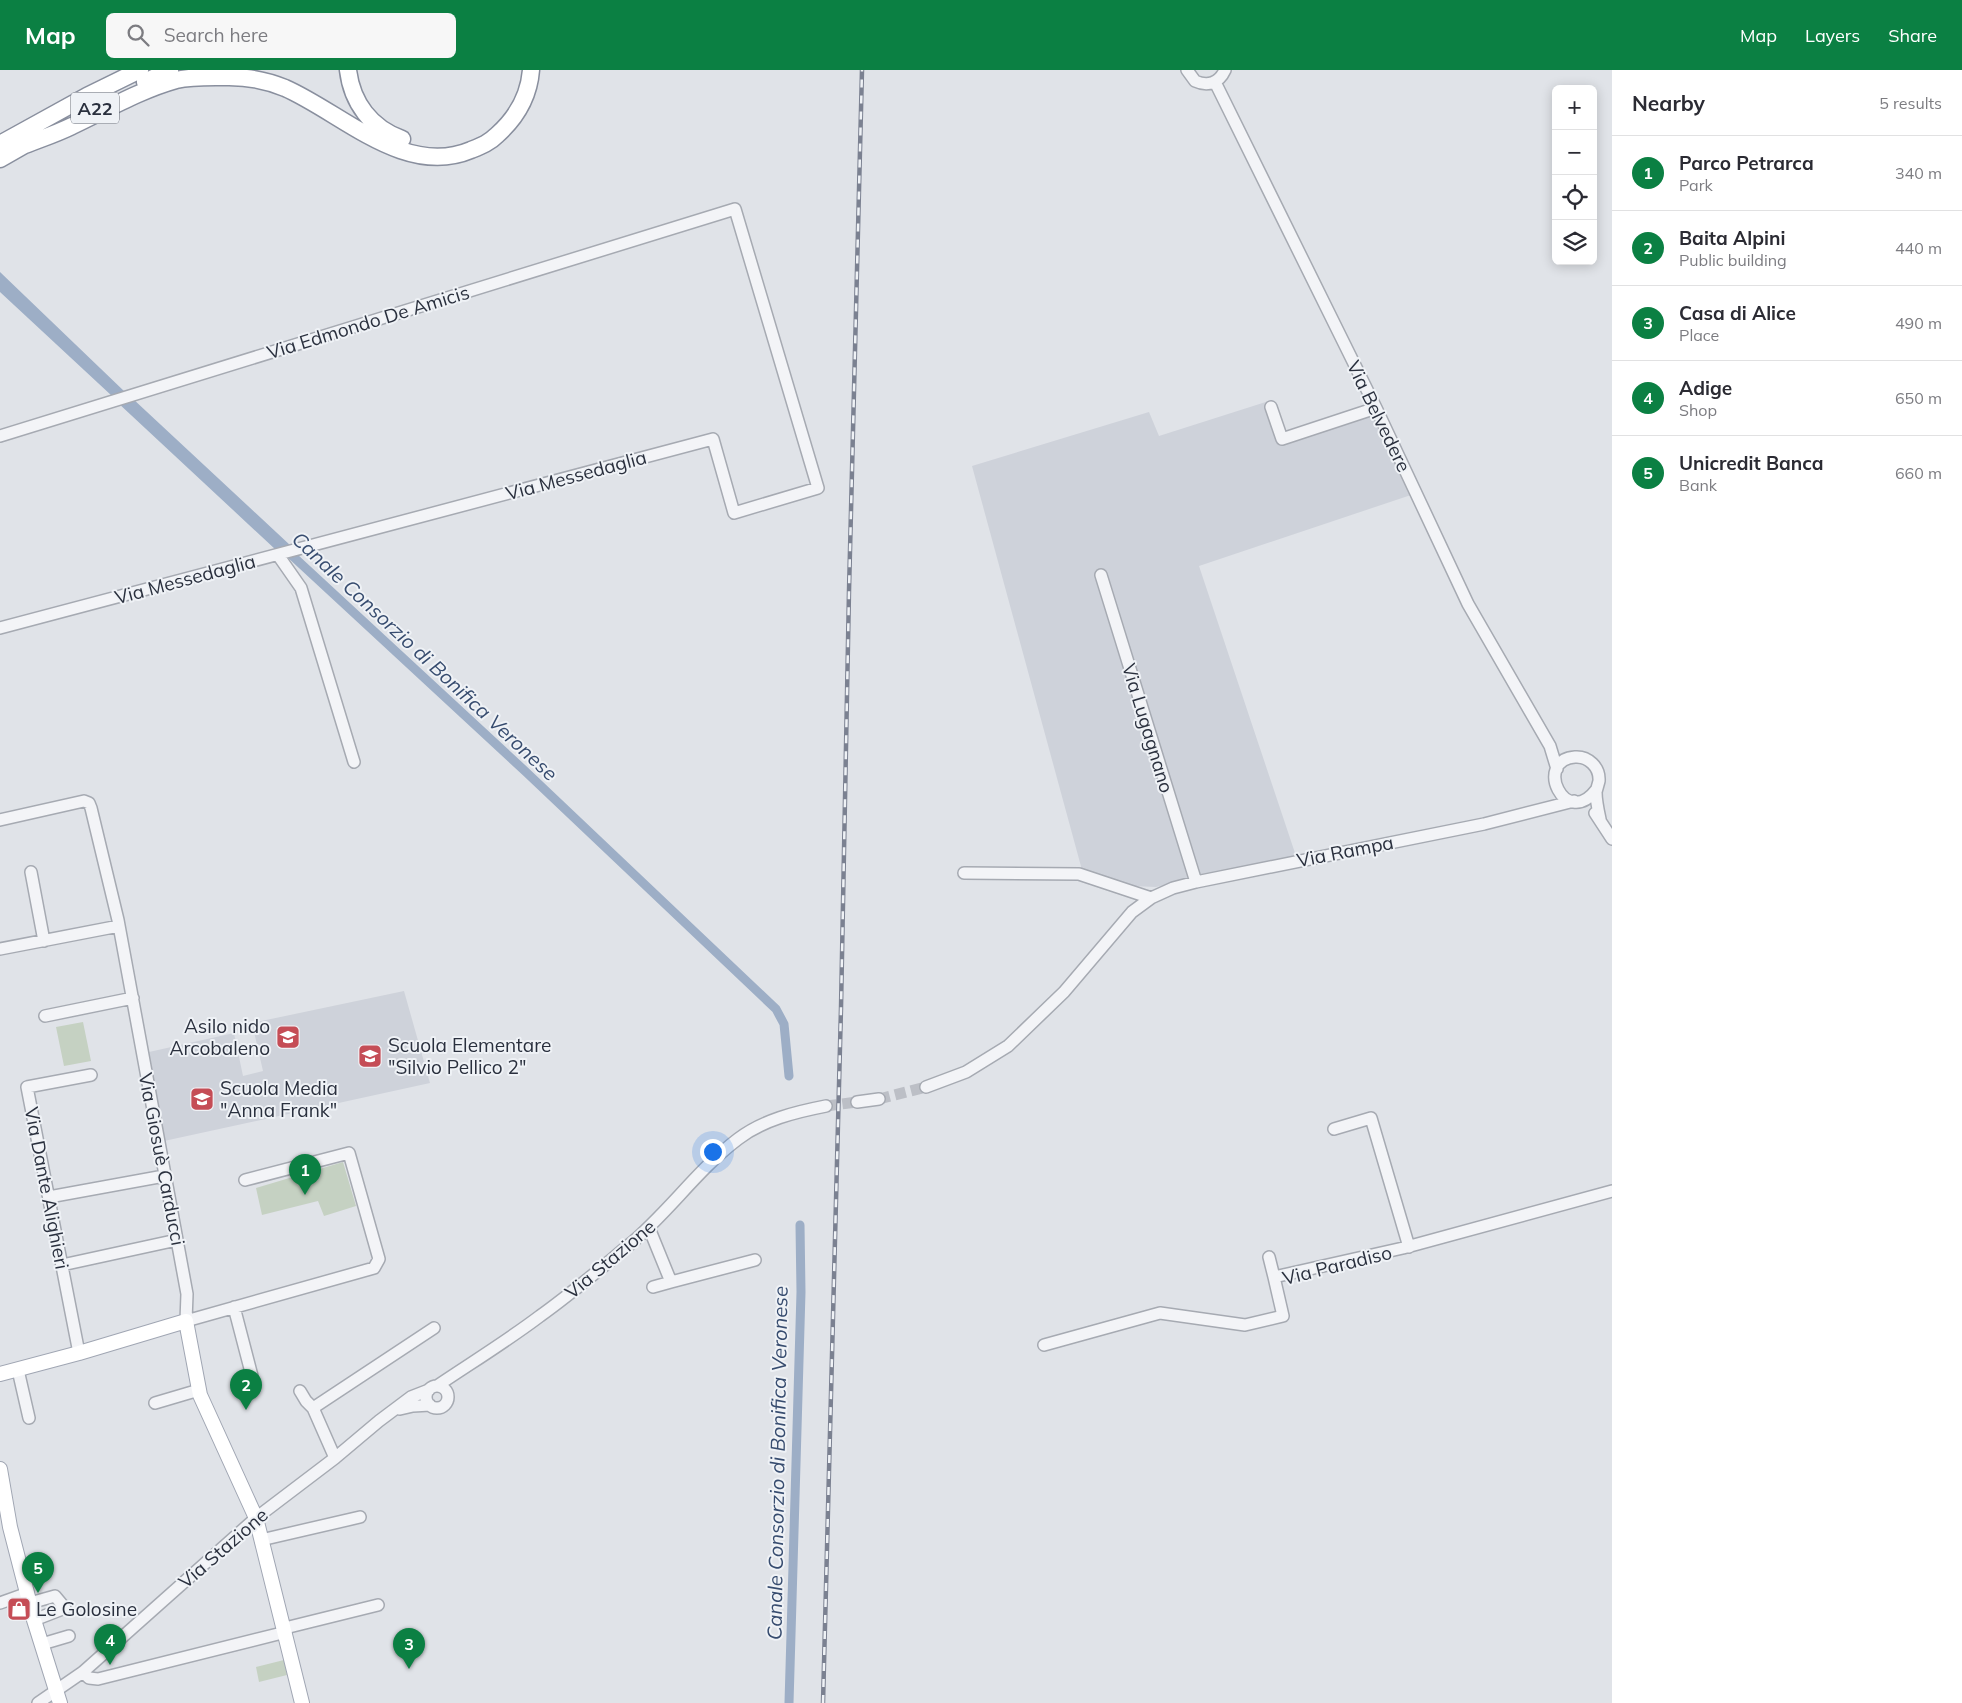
<!DOCTYPE html>
<meta charset="utf-8">
<style>
:root{--surface:#fff;--page:#f7f7f7;--text:#2b2b33;--muted:#7c7c81;--line:#e1e1e2;--accent:#0b8043}
body{margin:0;font-family:Mulish,sans-serif;background:var(--page);color:var(--text)}
.controls{position:absolute;right:15px;top:15px;display:grid;overflow:hidden;border-radius:8px;box-shadow:0 2px 12px #0003}
.controls button{width:45px;height:45px;display:grid;place-items:center;padding:0;border:0;border-bottom:1px solid var(--line);background:var(--surface);color:var(--text);font:25px sans-serif}
.you{position:absolute;left:712px;top:1081px;width:18px;height:18px;margin:-12px;border:4px solid #fff;border-radius:50%;background:#1a73e8;box-shadow:0 0 0 8px #1a73e833}
.badge{display:grid;place-items:center;width:32px;height:32px;border-radius:50%;background:var(--accent);color:#fff;font-size:16px;font-weight:700}
.pin{position:absolute;translate:-50% -41px;filter:drop-shadow(0 1px 2px #0008)}
.pin::after{content:'';position:absolute;top:26px;width:18px;height:15px;background:inherit;clip-path:polygon(0 0,100% 0,50% 100%)}
.list{margin:0;padding:0;list-style:none}
h2{display:flex;justify-content:space-between;align-items:center;height:65px;margin:0;padding:0 20px;font-size:21px}
h2 small{font-size:16px;font-weight:400;color:var(--muted)}
.list li{display:grid;grid-template-columns:32px 1fr auto;gap:15px;align-items:center;box-sizing:border-box;height:75px;padding:0 20px;border-top:1px solid var(--line)}
.list b{display:block;font-size:19px;white-space:nowrap}
.list p{margin:0;font-size:16px;white-space:nowrap;color:var(--muted)}
.list em{font-size:16px;font-style:normal;color:var(--muted)}
.icon{flex:none;width:28px;height:28px;fill:none;stroke:currentColor;stroke-width:2;stroke-linecap:round;stroke-linejoin:round}
.map{position:relative;flex:none;width:1612px;height:1633px;overflow:hidden}
header{display:flex;align-items:center;gap:30px;box-sizing:border-box;height:70px;padding:0 25px;background:var(--accent);color:#fff}
header strong{font-size:24px}
nav{display:flex;gap:28px;margin-inline-start:auto;font-size:18px}
.search{width:350px;height:45px;background:var(--page);display:flex;align-items:center;gap:12px;box-sizing:border-box;padding:0 18px;border-radius:8px;color:var(--muted);font-size:19px}
main{display:flex}
aside{flex:1;background:var(--surface)}
.map>svg:first-child{display:block}
</style>
<header>
<strong>Map</strong>
<div class="search"><svg class="icon" aria-label="search" viewBox="0 0 24 24"><circle cx="10" cy="10" r="6"/><path d="M15 15l6 6"/></svg>Search here</div>
<nav><a>Map</a><a>Layers</a><a>Share</a></nav>
</header>
<main>
<div class="map">
<svg width="1612" height="1633" viewBox="0 0 1612 1633">
<rect width="100%" height="100%" fill="#e0e3e8"/>
<path fill="#ced2da" d="M1272 330 1282 364 1372 336 1411 425 1199 496 1296 786 1156 817 1132 816 1082 800 972 396 1149 342 1159 366Z
M404 921 430 1013 164 1071 149 982 234 963 243 1006 263 1001 252 953Z"/>
<path fill="#c5d1c2" d="M83 952 91 991 64 996 56 957Z
M343 1092 356 1136 324 1146 318 1131 262 1145 256 1118Z
M284 1590 287 1605 259 1612 256 1597Z"/>
<path fill="#9daec6" d="M0 202 125 322 112 326 0 222Z
M132 328 291 476 276 480 117 332Z"/>
<g fill="none" stroke-linecap="round" stroke-linejoin="round">
<path stroke="#9daec6" stroke-width="9" d="M285 479 526 702 776 939 784 954 789 1006
M789 1633 801 1222 800 1155"/>
<path stroke="#bcbfc6" stroke-width="11" stroke-dasharray="11 5.5" stroke-linecap="butt" d="M879 1029 926 1017
M826 1036 857 1032"/>
<g stroke="#a6aab2" stroke-width="14">
<path id="minor" d="M1187 0 1195 11C1208 17 1219 13 1225 0
M1215 12 1376 338 1468 534 1550 676 1557 699
M1271 337 1282 369 1376 338
M0 366 735 139 818 418 734 443 713 369 0 558
M278 485 301 518 354 692
M1101 505 1196 812
M1596 720C1565 760 1533 690 1575 687 1588 686 1600 697 1599 711 1598 715 1597 718 1596 722 1596 731 1598 740 1600 749
M1595 743 1612 769
M0 750 84 731 89 733 91 738 118 850 187 1224 186 1251 374 1198 379 1189 349 1083 245 1110
M31 802 44 871
M964 803 1079 804 1151 828
M0 879 119 856
M45 946 133 928
M926 1017 966 1002 1008 976 1064 922 1132 842 1151 828 1173 818 1196 812 1484 754 1574 731
M857 1032 879 1029
M1334 1059 1371 1048 1409 1177
M49 1127 164 1106
M649 1158 671 1212 755 1190
M1269 1187 1274 1207
M62 1195 177 1170
M653 1217 671 1212
M234 1237 252 1306
M1044 1275 1160 1243 1245 1255 1283 1246 1274 1207 1403 1178 1612 1121
M79 1283 27 1017 91 1005
M18 1300 29 1348
M437 1316C471 1293 507 1271 540 1246 571 1224 600 1199 629 1175 668 1143 697 1100 738 1069 763 1050 795 1042 826 1036
M426 1327a11 11 0 1 1 22 0a11 11 0 1 1-22 0Z
M300 1321 306 1331 313 1338
M155 1333 199 1320
M400 1339 413 1336 430 1335
M335 1388 313 1338 434 1258
M261 1470 360 1447
M0 1533 28 1523
M30 1533 55 1526 65 1538 34 1550
M285 1558 378 1535
M42 1574 69 1566
M83 1602 89 1608 98 1609 286 1562
M38 1633 83 1602 256 1448 335 1388 379 1351 411 1327 429 1320"/>
</g>
<g stroke="#a0a6b3" stroke-width="16">
<path id="major" d="M0 1304 79 1283 186 1251 200 1325 256 1448 302 1633
M0 1399 10 1457 34 1550 60 1633"/>
</g>
<g stroke="#898f9e" stroke-width="19">
<path id="highway" d="M348 0C352 33 371 58 402 69
M145 12 170 0
M0 74 87 26 140 0
M20 77C37 70 56 64 72 56 106 40 140 20 176 10 193 6 212 7 229 7 247 7 268 11 285 18 342 43 405 108 471 80 481 76 489 73 497 65 516 48 529 26 531 0
M0 89 28 73"/>
</g>
<use href="#minor" stroke="#f3f4f7" stroke-width="11"/>
<use href="#major" stroke="#fff" stroke-width="14"/>
<use href="#highway" stroke="#fff" stroke-width="16"/>
<g stroke="#7b8191" stroke-width="4.5">
<path id="rail" d="M823 1633 841 938 849 521 862 0"/>
</g>
<use href="#rail" stroke="#eff2f6" stroke-width="2.5" stroke-dasharray="8" stroke-linecap="butt"/>
</g>
<defs>
<g id="school-square" transform="scale(1.25)"><rect x="-9" y="-9" width="18" height="18" rx="4" fill="#c54d56" stroke="#eff2f6"/><path d="M0-5L7-2L0 1L-7-2ZM-4 1L0 2.5L4 1V4Q0 6-4 4Z" fill="#fff"/></g>
<g id="shop-square" transform="scale(1.25)"><rect x="-9" y="-9" width="18" height="18" rx="4" fill="#c54d56" stroke="#eff2f6"/><path d="M-5-2.5h2.3a2.7 3.5 0 0 1 5.4 0H5L5.5 6h-11ZM-1.5-2.5h3a1.5 2.3 0 0 0-3 0Z" fill="#fff"/></g>
</defs>
<g fill-rule="evenodd">
<use href="#school-square" x="288" y="967"/>
<use href="#school-square" x="370" y="986"/>
<use href="#school-square" x="202" y="1029"/>
<use href="#shop-square" x="19" y="1539"/>
</g>
<g text-anchor="middle" dominant-baseline="central" stroke-width="4" stroke-linejoin="round" paint-order="stroke">
<rect fill="#eff2f6" stroke="#656a75" stroke-width="1" x="71" y="22.5" width="48" height="31" rx="4"/>
<g font-size="18" font-weight="bold" fill="#2a303e">
<text x="95" y="38">A22</text>
</g>
<g font-size="19" fill="#2a303e" stroke="#eff2f6">
<text transform="translate(368 252) rotate(-17)">Via Edmondo De Amicis</text>
<text transform="translate(1379 346) rotate(64)">Via Belvedere</text>
<text transform="translate(576 405) rotate(-15)">Via Messedaglia</text>
<text transform="translate(185 509) rotate(-15)">Via Messedaglia</text>
<text transform="translate(1148 658) rotate(73)">Via Lugagnano</text>
<text transform="translate(1345 781) rotate(-11)">Via Rampa</text>
<text transform="translate(162 1089) rotate(79)">Via Giosuè Carducci</text>
<text transform="translate(47 1118) rotate(79)">Via Dante Alighieri</text>
<text transform="translate(610 1189) rotate(-40)">Via Stazione</text>
<text transform="translate(1337 1195) rotate(-14)">Via Paradiso</text>
<text transform="translate(223 1478) rotate(-41)">Via Stazione</text>
</g>
<g font-size="19" fill="#2a303e" stroke="#eff2f6" text-anchor="start">
<text x="270" y="956" text-anchor="end">Asilo nido<tspan x="270" dy="22">Arcobaleno</tspan></text>
<text x="388" y="975">Scuola Elementare<tspan x="388" dy="22">"Silvio Pellico 2"</tspan></text>
<text x="220" y="1018">Scuola Media<tspan x="220" dy="22">"Anna Frank"</tspan></text>
<text x="36" y="1539">Le Golosine</text>
</g>
<g font-size="20" font-style="italic" fill="#374c6f" stroke="#eff2f6">
<text transform="translate(425 586) rotate(43)">Canale Consorzio di Bonifica Veronese</text>
<text transform="translate(777 1393) rotate(-89)">Canale Consorzio di Bonifica Veronese</text>
</g>
</g>
</svg>
<div class="controls">
<button>+</button>
<button>−</button>
<button><svg class="icon" aria-label="locate" viewBox="0 0 24 24"><circle cx="12" cy="12" r="6"/><path d="M12 2v4M12 18v4M2 12h4M18 12h4"/></svg></button>
<button><svg class="icon" aria-label="layers" viewBox="0 0 24 24"><path d="M12 4l9 5-9 5-9-5zM3 14l9 5 9-5"/></svg></button>
</div>
<div class="you"></div>
<div class="pin badge" style="left:305px;top:1125px">1</div>
<div class="pin badge" style="left:246px;top:1340px">2</div>
<div class="pin badge" style="left:409px;top:1599px">3</div>
<div class="pin badge" style="left:110px;top:1595px">4</div>
<div class="pin badge" style="left:38px;top:1523px">5</div>
</div>
<aside>
<h2>Nearby<small>5 results</small></h2>
<ul class="list">
<li><span class="badge">1</span><div><b>Parco Petrarca</b><p>Park</p></div><em>340 m</em></li>
<li><span class="badge">2</span><div><b>Baita Alpini</b><p>Public building</p></div><em>440 m</em></li>
<li><span class="badge">3</span><div><b>Casa di Alice</b><p>Place</p></div><em>490 m</em></li>
<li><span class="badge">4</span><div><b>Adige</b><p>Shop</p></div><em>650 m</em></li>
<li><span class="badge">5</span><div><b>Unicredit Banca</b><p>Bank</p></div><em>660 m</em></li>
</ul>
</aside>
</main>
